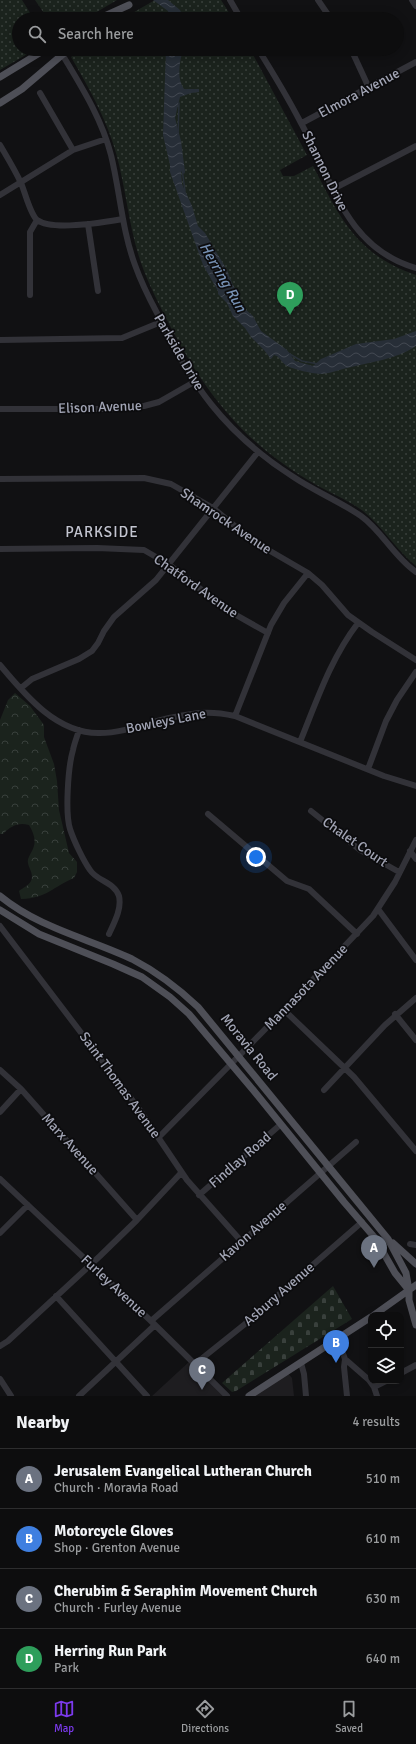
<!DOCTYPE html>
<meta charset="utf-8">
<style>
:root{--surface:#0d0d0e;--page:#161617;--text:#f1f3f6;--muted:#9a9c9e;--line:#2d2d2e;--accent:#7c3aed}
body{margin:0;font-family:Signika,sans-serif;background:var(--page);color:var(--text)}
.controls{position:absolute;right:12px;bottom:12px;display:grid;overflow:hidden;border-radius:8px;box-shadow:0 2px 10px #0003}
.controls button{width:36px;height:36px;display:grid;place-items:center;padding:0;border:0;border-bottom:1px solid var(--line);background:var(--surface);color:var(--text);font:20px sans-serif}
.you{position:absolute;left:256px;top:857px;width:14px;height:14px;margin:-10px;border:3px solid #fff;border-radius:50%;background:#1a73e8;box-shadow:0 0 0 6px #1a73e833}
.badge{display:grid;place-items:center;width:26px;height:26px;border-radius:50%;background:var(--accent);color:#fff;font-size:13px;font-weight:700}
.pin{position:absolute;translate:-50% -33px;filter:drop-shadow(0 1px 2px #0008)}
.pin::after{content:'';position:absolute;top:21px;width:14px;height:12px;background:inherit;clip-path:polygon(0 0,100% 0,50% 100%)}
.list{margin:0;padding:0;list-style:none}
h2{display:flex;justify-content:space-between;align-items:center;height:52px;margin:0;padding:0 16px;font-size:17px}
h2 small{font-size:13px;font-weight:400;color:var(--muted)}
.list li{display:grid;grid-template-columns:26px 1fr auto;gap:12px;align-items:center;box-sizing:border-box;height:60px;padding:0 16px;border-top:1px solid var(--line)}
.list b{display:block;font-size:15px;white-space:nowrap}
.list p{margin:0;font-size:13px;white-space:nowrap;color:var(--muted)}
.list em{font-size:13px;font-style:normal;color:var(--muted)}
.icon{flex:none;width:22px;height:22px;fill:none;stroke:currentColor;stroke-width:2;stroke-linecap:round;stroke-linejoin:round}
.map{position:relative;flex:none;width:416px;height:1396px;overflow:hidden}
.search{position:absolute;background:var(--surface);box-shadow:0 2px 10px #0003;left:12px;right:12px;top:12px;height:44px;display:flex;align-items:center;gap:10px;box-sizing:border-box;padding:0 14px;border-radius:22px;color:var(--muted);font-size:15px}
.sheet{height:292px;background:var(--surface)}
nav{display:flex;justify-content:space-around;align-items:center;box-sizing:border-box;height:56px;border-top:1px solid var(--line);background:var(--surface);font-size:11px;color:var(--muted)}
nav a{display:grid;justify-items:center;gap:2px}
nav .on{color:var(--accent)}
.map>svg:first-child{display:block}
</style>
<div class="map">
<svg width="416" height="1396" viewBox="0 0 416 1396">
<defs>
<pattern id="forest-crowns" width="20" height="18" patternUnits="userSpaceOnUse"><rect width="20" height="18" fill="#1b231d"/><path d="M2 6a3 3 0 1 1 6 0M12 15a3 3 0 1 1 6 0" fill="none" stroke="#39403c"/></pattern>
<pattern id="cemetery-stones" width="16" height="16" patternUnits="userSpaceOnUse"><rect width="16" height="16" fill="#1b231d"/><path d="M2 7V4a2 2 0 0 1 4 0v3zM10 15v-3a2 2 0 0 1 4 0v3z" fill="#39403c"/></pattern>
<pattern id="park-dots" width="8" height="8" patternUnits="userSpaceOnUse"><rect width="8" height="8" fill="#1b231d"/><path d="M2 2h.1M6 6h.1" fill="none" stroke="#39403c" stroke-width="1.8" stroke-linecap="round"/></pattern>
<pattern id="water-waves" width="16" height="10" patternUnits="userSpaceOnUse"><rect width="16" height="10" fill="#272e37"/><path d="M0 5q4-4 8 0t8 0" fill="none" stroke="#434952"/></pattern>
</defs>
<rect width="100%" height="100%" fill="#111113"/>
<path fill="#1e1d20" d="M191 1360 227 1396H152Z
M287 1372 292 1378 294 1396H249Z"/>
<path fill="url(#forest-crowns)" d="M15 693 30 706 44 725V737L54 764 57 781 59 810 69 853 77 862V872L74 878C52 887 48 898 21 899L19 891C23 888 29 885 31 881 34 874 29 869 28 863 27 859 30 855 32 851 37 842 34 833 29 825 18 822 11 826 3 834H0V720L8 700Z"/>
<path fill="url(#cemetery-stones)" d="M333 1286 352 1319 236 1391 232 1392 222 1383Z"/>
<path fill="url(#park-dots)" d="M0 0H22L34 19H19V49H36L0 70Z
M35 0H117L85 19H48Z
M155 0H221L233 19H122Z
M81 49H250L307 155 280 170 283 176H294L313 166C340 218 357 255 416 275V566C396 550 384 528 363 511 349 501 333 494 318 486 304 478 290 469 278 460 227 423 194 373 166 318 158 302 150 287 144 271 129 233 127 192 116 153 106 118 89 88 71 57Z"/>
<path fill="url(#water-waves)" d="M153 0H168L180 10 184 19H166L169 14 168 11Z
M166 49H183C180 61 176 78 184 89H199V92L191 93 180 97 175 118 181 141 185 172 184 174 181 171 182 184 192 206 198 226 205 233 227 270 232 283 246 310 253 316 261 331 287 350 295 361 313 366 321 359 356 344 394 339 416 331V346C395 360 370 362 347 368 339 370 328 374 320 374 310 373 296 370 287 366 282 363 281 359 277 356L274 355 271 359 264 350 251 337 245 328 233 316 227 303 218 294V291L203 265 170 172V165L163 135Z"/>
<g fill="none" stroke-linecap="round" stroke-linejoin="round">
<path stroke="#272e37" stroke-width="1.5" d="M178 136 179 103
M182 169 185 191
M288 353 302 361 318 364"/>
<path stroke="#323238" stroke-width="6" d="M230 0 241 19
M318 0 331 19
M412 0 416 6
M59 49C79 83 101 116 111 155 120 192 122 230 135 265 141 282 149 298 157 313 190 384 225 433 292 476 314 491 339 501 361 516 382 531 394 557 416 572
M258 49C273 73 288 98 301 123 332 179 345 248 416 268
M351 49 369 88
M40 93 73 150
M302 123 416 62
M0 145C7 157 15 170 21 183 25 192 30 214 37 220 52 231 106 222 123 219
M333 189 416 146
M0 195 73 150 106 139
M88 224 98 291
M30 295V232L37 220
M0 340 122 338 161 322
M0 409H106L144 406 159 402 194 382
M0 479 144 478 171 484 213 508 253 541 308 573 322 585 348 615 372 632 416 660
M0 549 97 548 144 550 168 564 229 611 268 633
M0 665C25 695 57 734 100 733 123 733 147 723 169 718 195 713 208 710 235 716L384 776 416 786
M21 688 32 679 79 659 92 651 98 643 104 631 114 617 156 580 258 452
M235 716 271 625 284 603 308 573
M79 730C77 737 74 744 73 750 68 767 65 813 70 829 74 841 83 860 90 870 97 881 114 882 119 896 122 909 114 923 109 934
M300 742C317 700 331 658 358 623
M368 769 386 721 397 700 416 672
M311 811 360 850 399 872
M208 814 287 881 309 889 357 934
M410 851 416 859
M378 909 416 960
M0 926 139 1109 187 1180 241 1241
M284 1010 354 1077 416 1151
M395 1014 416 1040
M0 1070 21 1089 137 1220
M324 1090 385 1025 416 998
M0 1112 21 1089
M159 1137 284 1010 373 916 395 882 416 840
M0 1179 151 1321 227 1396
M199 1195 280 1125
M0 1233 28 1205
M410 1244 416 1245
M56 1296 147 1396
M151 1321 356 1142
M338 1340 345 1359 369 1380 374 1387 377 1396
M0 1346 8 1341 100 1256 137 1220 181 1173
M345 1359 344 1367 347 1396
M301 1363 304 1374 306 1396
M195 1364 245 1324 362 1222
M401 1373 416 1365
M0 1379 11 1396
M374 1387 386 1381
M79 1396 155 1325"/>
<path stroke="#4e4f57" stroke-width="7" d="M98 19 129 5
M0 77 46 49
M0 103 22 89 69 49
M0 896C39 928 87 938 132 959 157 972 178 988 198 1007L388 1239 406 1273 409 1290V1300L416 1325
M0 910 39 934 113 964 142 977 170 997 189 1014 254 1091 344 1202 375 1238 395 1273 408 1289
M393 1243 416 1264
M374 1315 416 1285
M249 1396 371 1317"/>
</g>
<g text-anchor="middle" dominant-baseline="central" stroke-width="3.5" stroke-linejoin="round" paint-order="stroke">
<g font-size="14" fill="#a2a5b5" stroke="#0c0c0e">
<text transform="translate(359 93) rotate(-28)">Elmora Avenue</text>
<text transform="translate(325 171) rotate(64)">Shannon Drive</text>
<text transform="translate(179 352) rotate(60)">Parkside Drive</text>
<text transform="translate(100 407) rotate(-2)">Elison Avenue</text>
<text transform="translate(226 521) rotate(34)">Shamrock Avenue</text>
<text transform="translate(196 586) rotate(35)">Chatford Avenue</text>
<text transform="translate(166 721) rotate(-11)">Bowleys Lane</text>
<text transform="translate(355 842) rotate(35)">Chalet Court</text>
<text transform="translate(306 987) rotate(-46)">Mannasota Avenue</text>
<text transform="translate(249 1047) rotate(51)">Moravia Road</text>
<text transform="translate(120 1085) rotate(54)">Saint Thomas Avenue</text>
<text transform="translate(70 1144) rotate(48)">Marx Avenue</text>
<text transform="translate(240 1160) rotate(-41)">Findlay Road</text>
<text transform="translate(253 1231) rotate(-41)">Kavon Avenue</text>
<text transform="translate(114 1286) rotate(43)">Furley Avenue</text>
<text transform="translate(279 1294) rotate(-41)">Asbury Avenue</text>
</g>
<g font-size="15" font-style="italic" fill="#7690b3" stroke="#0c0c0e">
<text transform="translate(223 277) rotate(60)">Herring Run</text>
</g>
<g font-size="15" letter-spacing="1" fill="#c3c5d0" stroke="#0c0c0e">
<text x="102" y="532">PARKSIDE</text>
</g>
</g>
</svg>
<div class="controls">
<button><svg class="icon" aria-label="locate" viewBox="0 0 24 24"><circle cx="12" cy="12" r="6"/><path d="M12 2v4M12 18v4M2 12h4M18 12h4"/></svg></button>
<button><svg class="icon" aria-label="layers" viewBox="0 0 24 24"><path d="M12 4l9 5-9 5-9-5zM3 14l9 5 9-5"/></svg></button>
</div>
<div class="you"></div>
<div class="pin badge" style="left:374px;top:1268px;background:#6b7280">A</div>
<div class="pin badge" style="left:336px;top:1363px;background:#3f7fe0">B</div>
<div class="pin badge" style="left:202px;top:1390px;background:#6b7280">C</div>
<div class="pin badge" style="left:290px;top:315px;background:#2e9e5b">D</div>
<div class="search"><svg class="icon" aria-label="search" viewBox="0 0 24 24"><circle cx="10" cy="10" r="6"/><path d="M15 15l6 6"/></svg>Search here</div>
</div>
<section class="sheet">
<h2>Nearby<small>4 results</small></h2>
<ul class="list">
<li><span class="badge" style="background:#6b7280">A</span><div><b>Jerusalem Evangelical Lutheran Church</b><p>Church · Moravia Road</p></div><em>510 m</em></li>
<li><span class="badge" style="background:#3f7fe0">B</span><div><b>Motorcycle Gloves</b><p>Shop · Grenton Avenue</p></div><em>610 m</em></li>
<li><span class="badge" style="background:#6b7280">C</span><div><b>Cherubim &amp; Seraphim Movement Church</b><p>Church · Furley Avenue</p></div><em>630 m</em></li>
<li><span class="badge" style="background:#2e9e5b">D</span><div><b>Herring Run Park</b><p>Park</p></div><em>640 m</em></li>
</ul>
</section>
<nav>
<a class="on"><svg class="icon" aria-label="map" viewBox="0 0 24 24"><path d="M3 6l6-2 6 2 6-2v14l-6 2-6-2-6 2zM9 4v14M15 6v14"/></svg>Map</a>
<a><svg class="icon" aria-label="directions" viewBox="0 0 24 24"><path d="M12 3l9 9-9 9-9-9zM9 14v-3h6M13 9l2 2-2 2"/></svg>Directions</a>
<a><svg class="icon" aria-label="saved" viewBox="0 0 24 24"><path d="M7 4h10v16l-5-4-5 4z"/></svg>Saved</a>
</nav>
